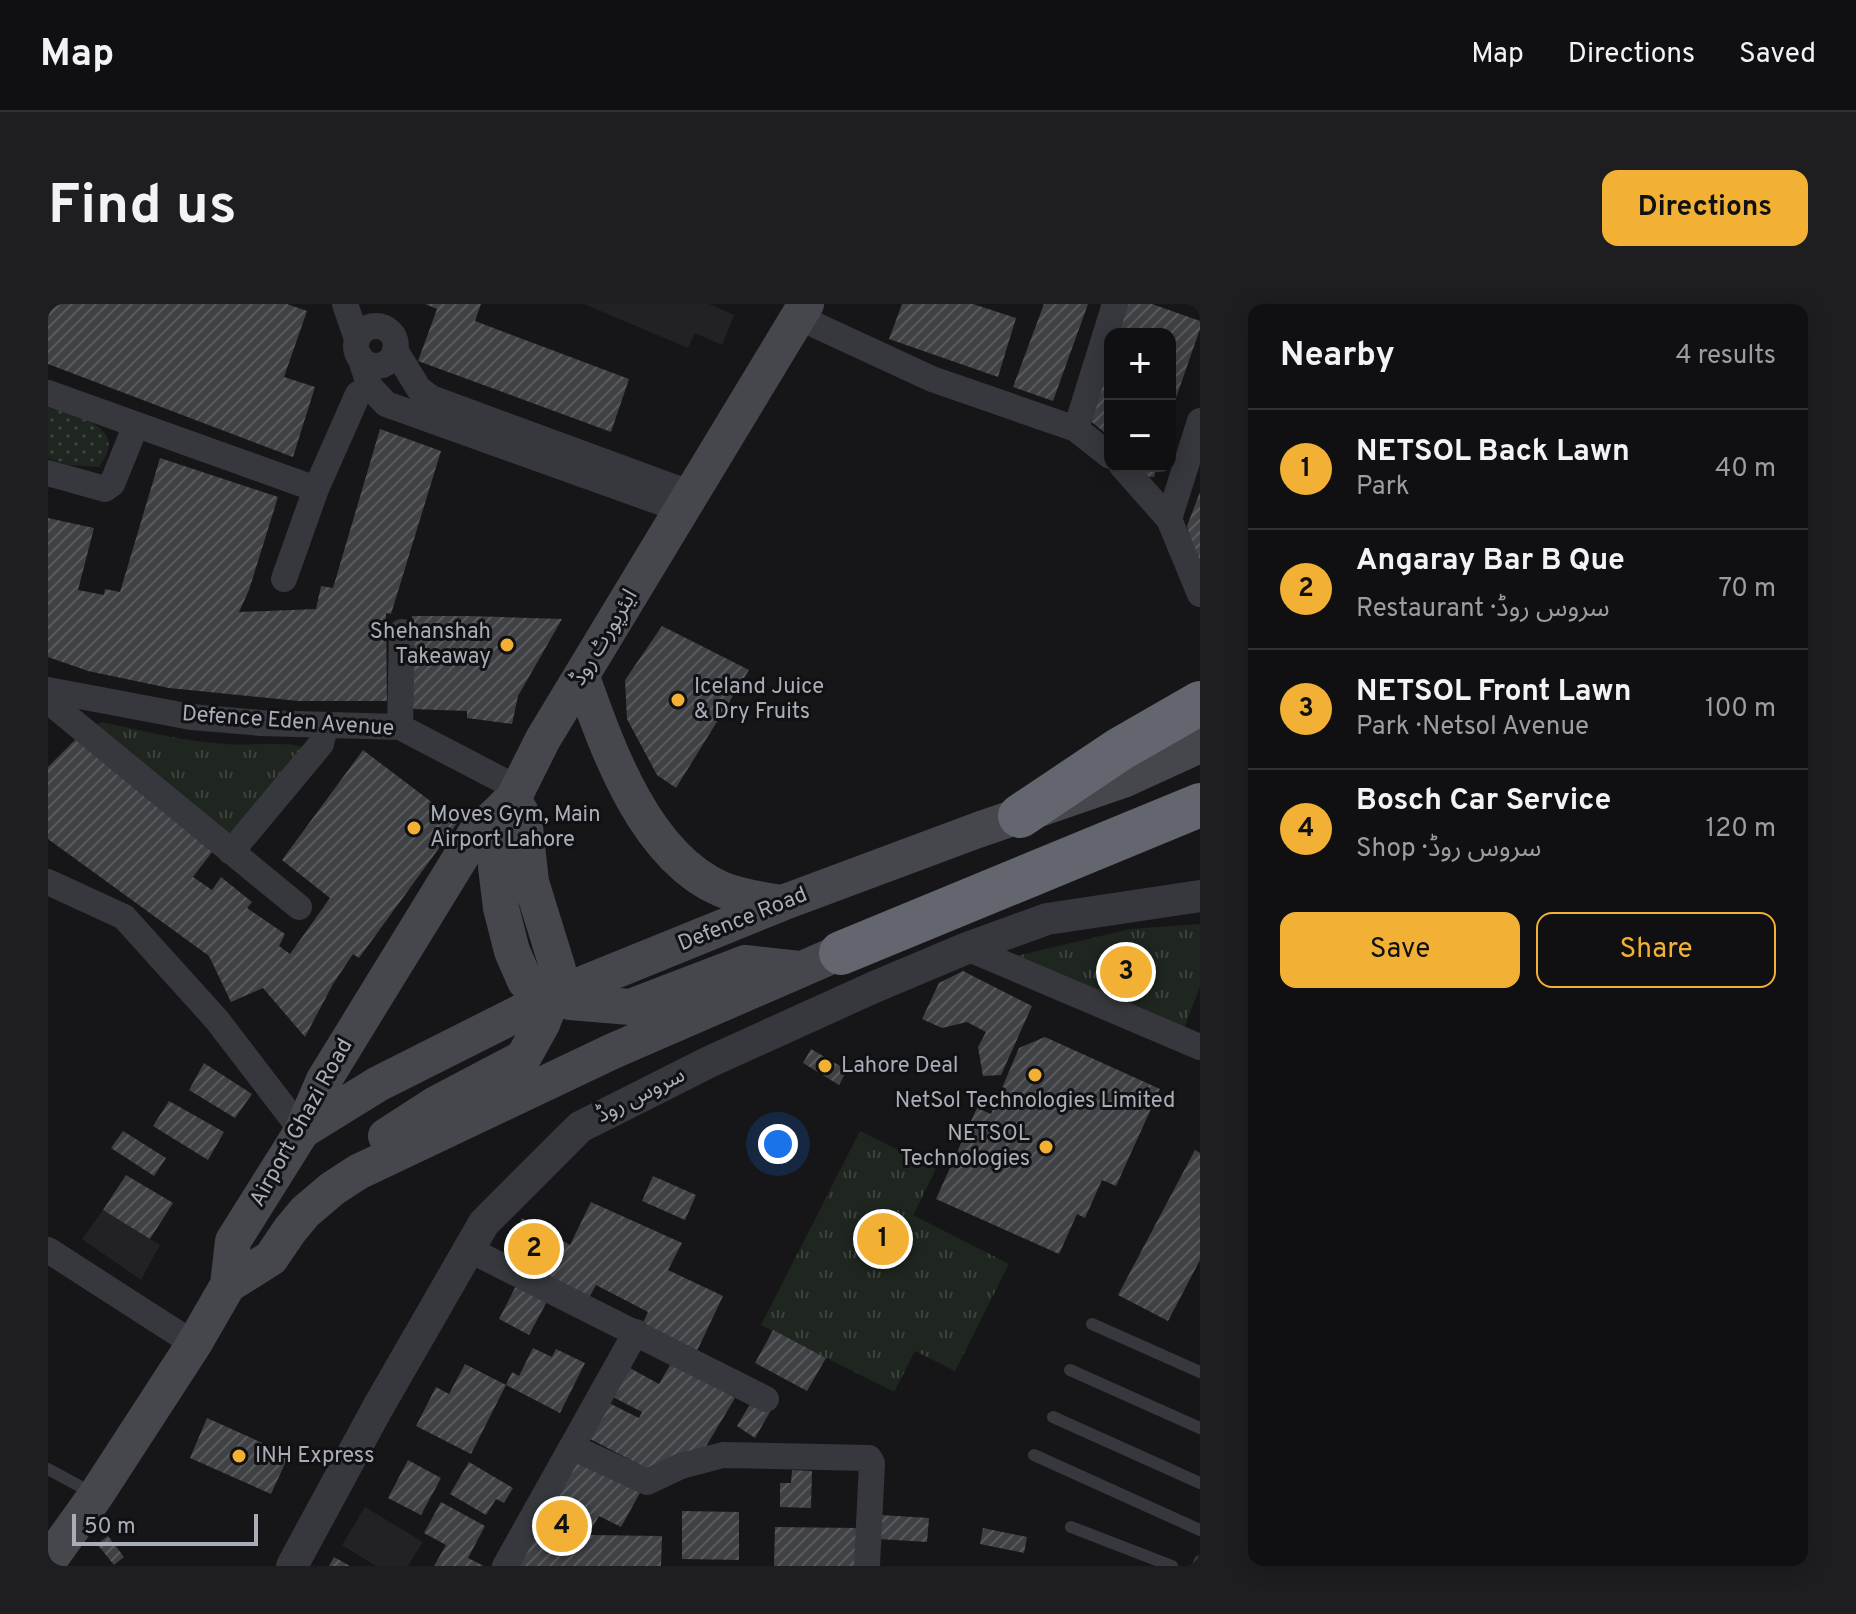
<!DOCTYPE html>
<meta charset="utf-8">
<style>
:root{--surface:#101012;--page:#1e1e20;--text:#f1f3f6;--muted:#9c9d9f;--line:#303032;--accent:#f2b134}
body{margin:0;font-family:Overpass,"Noto Sans Arabic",sans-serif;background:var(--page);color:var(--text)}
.controls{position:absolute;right:24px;top:24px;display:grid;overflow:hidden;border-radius:16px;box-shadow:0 4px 20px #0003}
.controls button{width:72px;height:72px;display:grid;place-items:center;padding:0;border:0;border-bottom:2px solid var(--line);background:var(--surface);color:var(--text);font:40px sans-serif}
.scale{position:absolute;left:24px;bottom:20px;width:186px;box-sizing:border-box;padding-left:8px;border:4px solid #a8adb8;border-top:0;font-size:22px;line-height:28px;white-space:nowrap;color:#a8adb8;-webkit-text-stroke:6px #111113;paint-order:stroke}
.you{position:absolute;left:730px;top:840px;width:28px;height:28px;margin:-20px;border:6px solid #fff;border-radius:50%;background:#1a73e8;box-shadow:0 0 0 12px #1a73e833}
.badge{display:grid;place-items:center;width:52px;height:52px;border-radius:50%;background:var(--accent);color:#111;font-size:26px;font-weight:700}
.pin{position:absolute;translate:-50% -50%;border:4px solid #fff;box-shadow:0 2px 8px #0006}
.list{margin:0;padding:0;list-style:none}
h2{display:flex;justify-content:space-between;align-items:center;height:104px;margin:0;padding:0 32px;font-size:34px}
h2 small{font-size:26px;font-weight:400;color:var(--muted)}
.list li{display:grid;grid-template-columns:52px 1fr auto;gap:24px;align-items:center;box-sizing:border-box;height:120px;padding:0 32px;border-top:2px solid var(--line)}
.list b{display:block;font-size:30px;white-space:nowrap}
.list p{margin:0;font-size:26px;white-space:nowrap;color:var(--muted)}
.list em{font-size:26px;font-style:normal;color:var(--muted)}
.actions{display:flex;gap:16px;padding:24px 32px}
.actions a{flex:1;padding:18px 0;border:2px solid var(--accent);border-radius:16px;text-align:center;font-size:28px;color:var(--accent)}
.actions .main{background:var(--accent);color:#111}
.map{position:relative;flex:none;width:1152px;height:1262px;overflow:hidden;border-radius:16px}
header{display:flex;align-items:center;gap:48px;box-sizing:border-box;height:112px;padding:0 40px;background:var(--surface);border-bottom:2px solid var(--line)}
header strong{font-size:38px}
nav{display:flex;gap:44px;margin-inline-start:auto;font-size:28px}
.intro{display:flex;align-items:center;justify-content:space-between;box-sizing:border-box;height:192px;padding:0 48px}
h1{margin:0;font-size:56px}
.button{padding:20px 36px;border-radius:16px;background:var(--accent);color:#111;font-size:28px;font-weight:700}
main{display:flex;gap:48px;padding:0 48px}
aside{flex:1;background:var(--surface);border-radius:16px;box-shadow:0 4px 20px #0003}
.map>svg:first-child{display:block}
</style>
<header>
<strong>Map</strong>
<nav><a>Map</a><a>Directions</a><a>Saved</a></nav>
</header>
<div class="intro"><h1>Find us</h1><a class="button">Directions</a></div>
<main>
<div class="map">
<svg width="1152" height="1262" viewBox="0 0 1152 1262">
<defs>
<pattern id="grass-dots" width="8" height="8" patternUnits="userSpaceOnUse" patternTransform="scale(2)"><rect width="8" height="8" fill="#1e261f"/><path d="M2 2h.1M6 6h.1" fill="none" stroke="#3c433d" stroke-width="1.8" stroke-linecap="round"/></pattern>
<pattern id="park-tufts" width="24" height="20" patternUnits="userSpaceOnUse" patternTransform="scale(2)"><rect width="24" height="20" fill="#1e261f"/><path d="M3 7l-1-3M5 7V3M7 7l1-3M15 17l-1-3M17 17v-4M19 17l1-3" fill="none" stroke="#3c433d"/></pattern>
<pattern id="building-hatch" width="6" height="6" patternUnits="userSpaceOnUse" patternTransform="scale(2)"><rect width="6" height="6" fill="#404145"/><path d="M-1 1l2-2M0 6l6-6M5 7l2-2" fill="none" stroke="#595a5e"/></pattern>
</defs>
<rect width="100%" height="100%" fill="#161618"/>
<path fill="#222225" d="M536 0H661L686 11 674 41 647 29 640 44Z
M55 906 112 941 93 976 34 935Z
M317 1203 375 1238 360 1262H328L294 1241Z"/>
<path fill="url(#grass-dots)" d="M0 103C29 113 83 122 51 163L21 161 0 154Z"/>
<path fill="url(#park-tufts)" d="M53 418C94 426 136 438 178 440 196 442 241 437 254 443L252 452 184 533 47 421Z
M1152 620V683L1136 724 968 652 1082 625Z
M812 827 888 865 865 911 961 960 907 1067 867 1047 846 1088 713 1021Z"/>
<path fill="url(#building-hatch)" d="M0 0H239L259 7 236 73 267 83 245 153 0 60Z
M377 0H433L427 17 581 75 563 128 370 57 389 5Z
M854 0H925L968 14 950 73 841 35Z
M996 0H1040L1005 97 965 83Z
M1071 0H1104L1152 17V25L1122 111V30H1062V133L1034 110Z
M332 125 393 147 343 310 338 309 339 397H250L121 384 40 367 0 353V214L46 224 30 286 56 291 57 285 72 288 112 154 230 193 201 286 191 308 268 305 273 282 285 284Z
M1088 162H1109L1106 173 1095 172Z
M1152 188V266H1151L1139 222Z
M364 312H420L514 315 470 392 464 420 419 414V407L364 405Z
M614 322 701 366 628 484 609 471 579 415 577 376Z
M29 434 171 539 145 573 164 586 173 573 204 598 199 604 237 630 231 642 242 650 282 594 234 556 315 446 410 518 311 654 305 650 285 680 257 733 215 684 183 698 161 652 0 535V463Z
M915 667 984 702 953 771 935 772 930 743 938 728 919 718 894 724 874 715 891 679Z
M997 733 1112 785 1068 882 1054 876 1037 914 1029 910 1011 950 888 895 929 804 943 810 971 744Z
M763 745 799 766 791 781 755 759Z
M156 759 204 790 187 814 141 786Z
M121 797 176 828 160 856 105 822Z
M75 827 118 854 106 872 63 844Z
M1147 846 1152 849V956L1120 1017 1070 991Z
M78 871 125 899 102 935 55 906Z
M605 872 648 891 637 916 594 897Z
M543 898 634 939 620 966 675 992 649 1047 594 1021 600 1008 548 981 541 994 454 952 474 914 522 941Z
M472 974 503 990 481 1031 451 1015Z
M725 1026 778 1054 759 1087 707 1059Z
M485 1044 504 1053 508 1045 537 1059 512 1109 458 1081 423 1150 368 1122 388 1083 401 1090 417 1060 458 1081 464 1068 471 1072Z
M625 1056 687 1094 654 1149 606 1168 542 1135 559 1098 591 1114 594 1108 557 1089 571 1058 611 1080Z
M705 1095 723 1106 707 1134 689 1122Z
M159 1114 241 1151 223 1190 142 1154Z
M521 1149 593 1187 573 1223 551 1212 540 1231 614 1232 613 1262H462Z
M360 1156 393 1174 373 1211 340 1194Z
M421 1158 465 1184 456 1199 448 1195 438 1211 402 1190Z
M744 1166 764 1167 763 1204 732 1203V1179H743Z
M393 1198 437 1222 420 1254 436 1262H386L398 1241 376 1229Z
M634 1207 691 1208V1256L634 1255Z
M833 1211 881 1214 879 1238 831 1235Z
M727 1223 809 1224 808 1262H726Z
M935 1224 979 1233 976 1249 932 1240Z
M60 1232 76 1253 66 1261 49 1240Z
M286 1253 302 1262H281Z"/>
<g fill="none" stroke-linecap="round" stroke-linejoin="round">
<path stroke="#37383d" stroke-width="12" d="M1044 1020 1152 1068
M1022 1066 1152 1124
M1005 1113 1152 1179
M986 1151 1152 1226
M0 1165 46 1190
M1023 1223 1124 1262
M1150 1262 1152 1257"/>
<path stroke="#37383d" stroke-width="26" d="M297 0 309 35
M750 13 884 75 1028 125 1062 152
M308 42a20 20 0 1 1 40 0a20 20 0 1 1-40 0Z
M347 46 371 85 383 94 644 190
M312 53 322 83 338 100 634 206
M0 89 268 185
M1028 125 1067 0
M1074 162 1121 215 1152 290
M0 169 57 185 64 180 88 121
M1121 215 1152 117
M236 275 268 185 310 90 322 83
M0 386 143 413 213 419 352 423 469 484
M13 390 10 405 251 603
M352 423 354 328
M183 548 273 440 277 421
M0 578 76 613 169 716 254 827
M919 644 1152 743
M420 945 718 1095
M0 946 146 1040
M524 1143 599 1178 633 1162 675 1151 821 1154 824 1159 819 1262
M457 1262 588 1028"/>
<path stroke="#37383d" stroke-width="32" d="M244 1262 329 1105 436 919 532 823 661 758 824 684 919 644 999 615 1152 592"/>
<path stroke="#45474d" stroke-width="36" d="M534 373C560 446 597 552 673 585 692 593 714 596 734 599
M458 501 450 509 448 563 453 604 464 647 477 677 487 683 522 698 582 703 697 659 752 665
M254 827 330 780 505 692 734 599 930 526 1075 476 1152 441
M338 832 386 801 475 754 494 720 505 692 510 665 483 578 476 514 465 495 495 435 758 0
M180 981 223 954 242 926 257 908 284 885 310 868 565 747 816 638
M0 1258 48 1191 146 1040 180 981 185 937 254 827 276 776 427 530 450 509"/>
<path stroke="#63666e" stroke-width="44" d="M972 512 1072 445 1152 399
M793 649 1152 501"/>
</g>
<g fill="#f2b134" stroke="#111113" stroke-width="3">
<circle cx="459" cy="341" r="8"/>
<circle cx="630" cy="396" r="8"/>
<circle cx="366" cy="524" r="8"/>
<circle cx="777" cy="762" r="8"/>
<circle cx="987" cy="771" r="8"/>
<circle cx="998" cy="843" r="8"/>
<circle cx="191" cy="1152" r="8"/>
</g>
<g text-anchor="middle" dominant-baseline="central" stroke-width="6" stroke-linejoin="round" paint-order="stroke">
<g font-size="22" fill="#a8adb8" stroke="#111113" text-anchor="start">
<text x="443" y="328" text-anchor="end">Shehanshah<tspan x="443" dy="25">Takeaway</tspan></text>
<text x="646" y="383">Iceland Juice<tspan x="646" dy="25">&amp; Dry Fruits</tspan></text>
<text x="382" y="511">Moves Gym, Main<tspan x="382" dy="25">Airport Lahore</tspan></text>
<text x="793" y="762">Lahore Deal</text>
<text x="987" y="797" text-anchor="middle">NetSol Technologies Limited</text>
<text x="982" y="830" text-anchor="end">NETSOL<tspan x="982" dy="25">Technologies</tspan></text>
<text x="207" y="1152">INH Express</text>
</g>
<g font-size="22" fill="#a8adb8" stroke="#111113">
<text transform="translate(557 334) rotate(-59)">ایئرپورٹ روڈ</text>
<text transform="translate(240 418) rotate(4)">Defence Eden Avenue</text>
<text transform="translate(695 616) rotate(-22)">Defence Road</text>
<text transform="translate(593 792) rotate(-27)">سروس روڈ</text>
<text transform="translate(254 819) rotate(-61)">Airport Ghazi Road</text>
</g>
</g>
</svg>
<div class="controls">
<button>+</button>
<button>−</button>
</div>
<div class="scale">50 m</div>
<div class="you"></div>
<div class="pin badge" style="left:835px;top:935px">1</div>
<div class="pin badge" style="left:486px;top:945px">2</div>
<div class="pin badge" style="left:1078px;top:668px">3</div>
<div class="pin badge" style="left:514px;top:1222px">4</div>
</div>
<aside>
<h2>Nearby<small>4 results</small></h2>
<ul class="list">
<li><span class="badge">1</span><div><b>NETSOL Back Lawn</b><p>Park</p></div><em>40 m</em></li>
<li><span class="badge">2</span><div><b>Angaray Bar B Que</b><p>Restaurant · سروس روڈ</p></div><em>70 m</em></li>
<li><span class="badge">3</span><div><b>NETSOL Front Lawn</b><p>Park · Netsol Avenue</p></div><em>100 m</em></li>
<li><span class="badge">4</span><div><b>Bosch Car Service</b><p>Shop · سروس روڈ</p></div><em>120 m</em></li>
</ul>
<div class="actions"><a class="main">Save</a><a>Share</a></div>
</aside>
</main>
